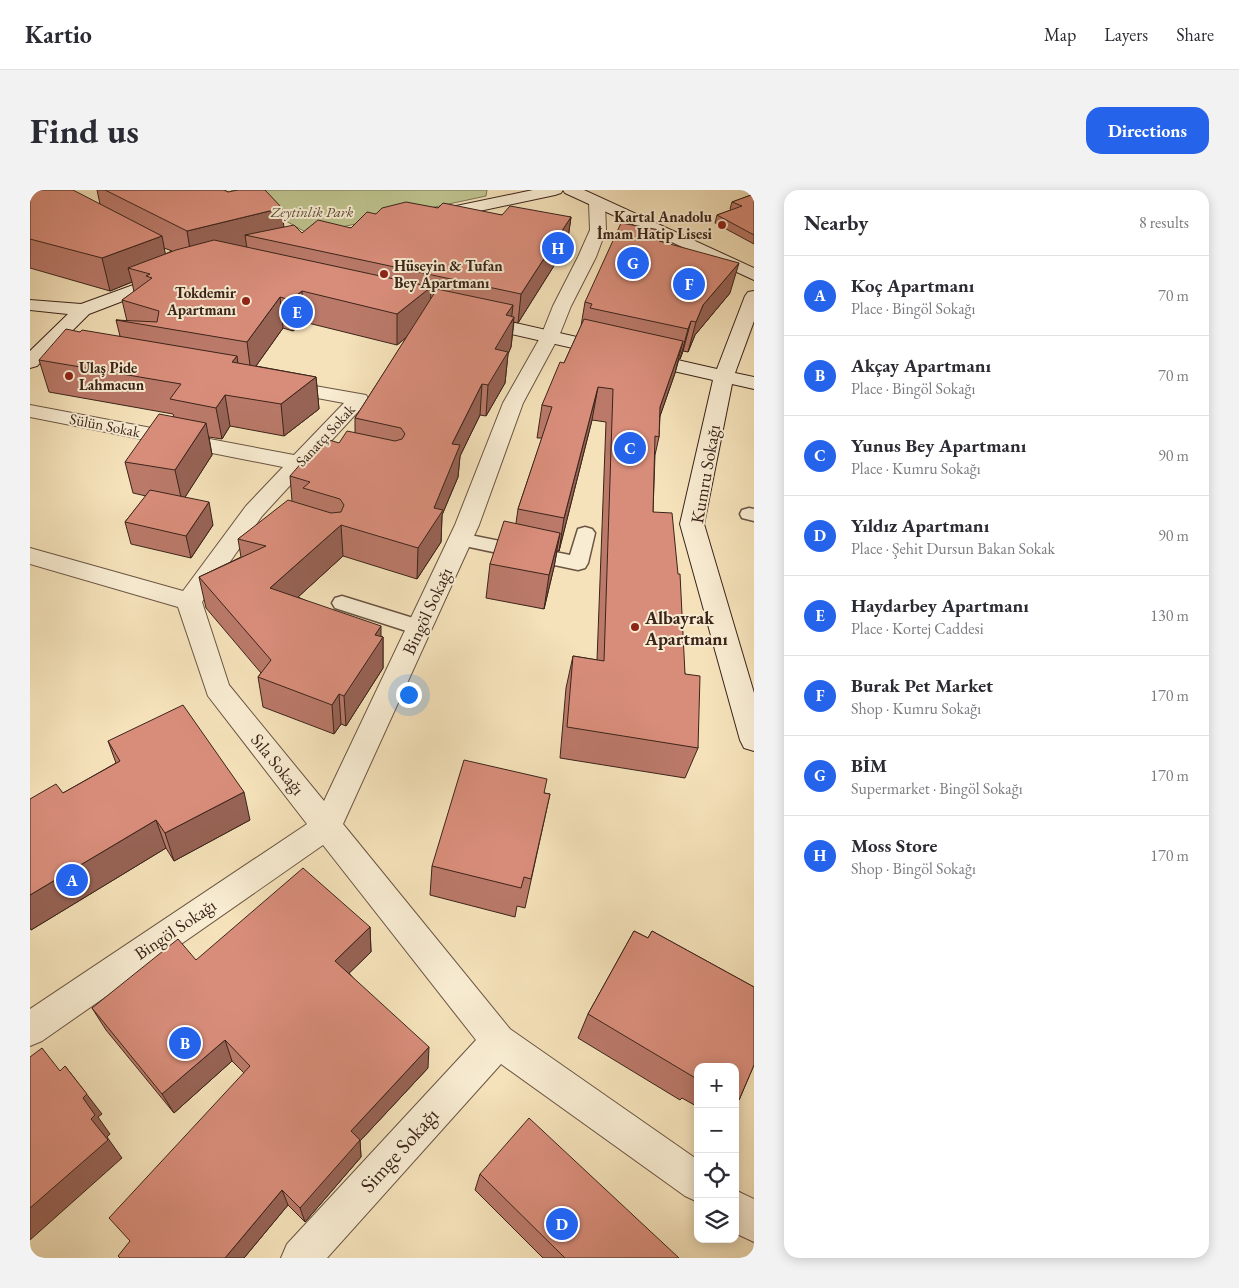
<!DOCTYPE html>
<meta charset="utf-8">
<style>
:root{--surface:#fff;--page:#f2f2f3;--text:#2b2b33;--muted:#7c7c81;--line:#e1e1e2;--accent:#2563eb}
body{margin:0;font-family:"EB Garamond",serif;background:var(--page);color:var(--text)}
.controls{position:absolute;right:15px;bottom:15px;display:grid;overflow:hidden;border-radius:10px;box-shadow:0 2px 12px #0003}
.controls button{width:45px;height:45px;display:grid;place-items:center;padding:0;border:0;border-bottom:1px solid var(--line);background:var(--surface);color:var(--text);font:25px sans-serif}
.you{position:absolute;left:378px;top:504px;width:18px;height:18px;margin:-12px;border:4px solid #fff;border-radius:50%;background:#1a73e8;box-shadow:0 0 0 8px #1a73e833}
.badge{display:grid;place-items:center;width:32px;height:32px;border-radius:50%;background:var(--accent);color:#fff;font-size:16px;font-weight:700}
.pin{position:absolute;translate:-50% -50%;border:2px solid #fff;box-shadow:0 1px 5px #0006}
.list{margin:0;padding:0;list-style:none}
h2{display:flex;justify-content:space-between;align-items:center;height:65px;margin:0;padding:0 20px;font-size:21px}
h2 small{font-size:16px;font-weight:400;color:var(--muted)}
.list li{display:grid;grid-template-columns:32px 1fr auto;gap:15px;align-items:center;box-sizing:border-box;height:80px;padding:0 20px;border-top:1px solid var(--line)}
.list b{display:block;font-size:19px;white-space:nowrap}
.list p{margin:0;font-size:16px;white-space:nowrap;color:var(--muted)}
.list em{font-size:16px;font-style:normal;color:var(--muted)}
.icon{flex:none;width:28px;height:28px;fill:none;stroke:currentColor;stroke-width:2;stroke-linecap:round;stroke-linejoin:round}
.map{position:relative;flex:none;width:724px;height:1068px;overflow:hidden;border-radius:15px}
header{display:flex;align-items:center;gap:30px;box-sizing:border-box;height:70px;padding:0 25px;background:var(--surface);border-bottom:1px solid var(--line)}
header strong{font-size:24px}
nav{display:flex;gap:28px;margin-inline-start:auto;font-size:18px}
.intro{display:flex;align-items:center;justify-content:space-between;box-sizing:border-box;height:120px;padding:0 30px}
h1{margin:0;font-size:35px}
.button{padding:12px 22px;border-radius:15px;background:var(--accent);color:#fff;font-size:18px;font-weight:700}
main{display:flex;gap:30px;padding:0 30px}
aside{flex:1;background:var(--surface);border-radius:15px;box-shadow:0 2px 12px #0003}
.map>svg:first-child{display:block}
</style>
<header>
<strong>Kartio</strong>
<nav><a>Map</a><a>Layers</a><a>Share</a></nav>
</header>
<div class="intro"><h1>Find us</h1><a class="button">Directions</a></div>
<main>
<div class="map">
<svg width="724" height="1068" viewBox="0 0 724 1068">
<rect width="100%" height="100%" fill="#f5e2ba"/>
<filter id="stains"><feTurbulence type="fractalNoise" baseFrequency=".004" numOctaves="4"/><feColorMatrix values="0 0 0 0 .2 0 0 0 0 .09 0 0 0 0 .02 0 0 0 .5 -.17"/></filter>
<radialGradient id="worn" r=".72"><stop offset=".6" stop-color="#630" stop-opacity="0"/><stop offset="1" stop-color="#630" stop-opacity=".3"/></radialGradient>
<path fill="#bec38e" stroke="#7c7454" d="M201 0H457L456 6 279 44Z"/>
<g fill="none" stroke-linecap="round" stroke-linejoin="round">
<g stroke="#6a5442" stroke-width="3">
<path id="lane" d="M719 318 724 319V331L712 328 710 324 712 320Z
M555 337 562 339 565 343 558 373 555 378 548 380 430 355 423 354 420 349 423 344 430 343 540 365 548 339Z
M312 406 396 432 399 437 396 442 389 445 305 418 302 413 305 408Z"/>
</g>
<g stroke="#6a5442" stroke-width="2">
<path id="street" d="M567 8 573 10 575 13 576 40 566 67 541 116 529 146 493 213 449 335 313 634 480 839 668 970V1012L655 1006 471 874 297 1068H251L257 1054 446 850 293 655 12 851 0 856V819L277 634 178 506 148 417 0 374V358L153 401 216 316 253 277 0 227V215L264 265 314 213 244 200 241 196 244 192 251 190 336 205 339 209 336 213 232 326 172 412 199 495 294 611 425 335 473 213 511 146 523 116 548 67 560 40 559 13 561 10Z
M705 1000 724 1009V1052L705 1043Z"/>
</g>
<g stroke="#3b241a" stroke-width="2">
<path id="secondary" d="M503 0H533L531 3 525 5 402 31 396 29 394 26 396 23 402 21Z
M533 0H554L724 78V90L535 3Z
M139 82 145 83 148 87 145 91 59 124 7 176 0 178V161L38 124 0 120V110L51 114Z
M724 101V131L705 183 724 187V199L702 194 674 334 724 503V561L714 558 710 550 650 334 683 190 446 136 439 134 437 130 439 126 446 124 687 179 715 106 718 102Z"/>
</g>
<use href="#lane" fill="#f8ecd2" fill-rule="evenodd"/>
<use href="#street" fill="#f8ecd2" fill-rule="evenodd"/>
<use href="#secondary" fill="#f8ecd2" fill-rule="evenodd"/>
</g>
<path fill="#ba7969" stroke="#3b241a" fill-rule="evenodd" d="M0 0 70 14 67 0H194L198 2 252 18 253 37 272 43 321 38 346 24 408 18 472 25 541 27 537 55 488 133 484 132 481 157 478 164 475 193 456 226 450 225 430 266 428 287 412 325 411 352 387 389 313 366 268 407 353 447V478L316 536 311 534 304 544 233 517 228 487 231 483 176 418 169 387 211 367 208 349 262 311 260 286 325 243V228L377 147 367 155 274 132 263 141 253 138 226 176 286 187 289 219 254 246 200 236 192 249 179 247 182 265 155 307 183 335 161 368 101 354 95 332 116 306 103 303 95 272 144 227 143 224 19 202 9 170 90 146 86 130 97 131 92 110 104 102 102 92 80 101 0 78ZM134 58 142 61 135 64Z
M724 4V54L685 33 687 25 701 20 700 19 702 12Z
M632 52 700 103 665 145 658 162 653 161 650 169H649L645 183 630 226 629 247 625 265 623 322 655 484 668 558 655 588 530 568 536 498 543 466 567 470 576 232 562 230 529 361H527L524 377 514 419 456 408 460 374 486 333 488 319 512 248H507L512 215 534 173 551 136 555 112Z
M78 551 220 630 144 671 136 658 1 740 33 603 86 573Z
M514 603 520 604 495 718 487 716 485 727 400 705 402 676Z
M340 737 341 762 319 783 398 878 330 951 331 967 275 1032 258 1015 214 1068H90L214 883 202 871 144 923 76 840 62 818 166 770Z
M604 741 618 748 622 741 724 797V875L709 910 705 913V877H668V917L652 908 650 910 548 848 558 824Z
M450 984 649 1068H513L445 1000Z"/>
<path fill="#976355" stroke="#3b241a" d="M252 18 255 49 215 45 217 59 162 72 157 41Z
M541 27 537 55 488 133 491 104Z
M635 41 628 71 629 51Z
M132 46 138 78H98L102 92 80 101 72 68Z
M709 73 700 103 665 145 658 162 666 132 673 115Z
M401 97 400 128 367 155V124Z
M272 101 274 132 263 141 260 110Z
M250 107 253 138 221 183 217 152Z
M483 115 481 133 484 127 481 157 478 164 475 193 456 226 458 195 465 159 476 125Z
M661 131 653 161 650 169 658 139Z
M653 151 645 183 622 249 630 217Z
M207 166 211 197 202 172Z
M286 187 289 219 254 246 251 214Z
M452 194 450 225 430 266 428 287 412 325 411 352 387 389 388 358 404 318 422 254Z
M568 197 562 230 529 361 534 328Z
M195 205 200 236 192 249 186 218Z
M176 233 182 265 152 312 145 280Z
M179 312 183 335 161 368 156 346Z
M311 335 313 366 244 429 240 398Z
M530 343 524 377 514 419 519 385Z
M351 436V450L353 447V478L316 536 314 506 345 445Z
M309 504 311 534 304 544 302 515Z
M214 602 220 630 144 671 135 643Z
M126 630 136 658 1 740 0 738V705Z
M340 737 341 762 308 794 305 771Z
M195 850 202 871 144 923 132 904Z
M399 857 398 878 330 951 331 967 275 1032 270 1018 321 941Z
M35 876 72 924 68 927 80 944 77 947 92 968 0 1050V1018L61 929 53 908Z
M252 1000 258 1015 214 1068H195Z"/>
<path fill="#d88d7a" stroke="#3b241a" d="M0 0H43L132 46 72 68 0 49Z
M75 0H194L198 2 208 0H235L252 18 157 41Z
M724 4V45L687 25 712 16 702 12Z
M376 12 408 18 413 13 472 25 480 16 541 27 491 104 215 45 264 35 272 43 288 30 321 38 337 22 346 24 352 18Z
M591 33 635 41 629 51 709 73 673 115 666 132 661 131 658 139 560 118 562 114 555 112Z
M184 50 401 97 367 124 272 101 260 110 250 107 217 152 86 130 127 132 129 121 92 110 122 88 116 86 120 84 98 78 146 60Z
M407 99 483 115 476 125 484 127 465 159 478 162 458 195 452 194 422 254 430 255 404 318 413 320 388 358 311 335 240 398 351 436 345 445 353 447 314 506 309 504 302 515 228 487 241 470 169 387 236 356 208 349 258 310 301 323 311 322 314 315 310 309 273 298 280 292 260 286 293 248 309 253 317 241 365 251 372 249 375 244 371 238 325 228Z
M554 129 653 151 630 217 629 247 625 246 623 322 642 323 648 384H650L655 484 670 486 668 558 537 537 543 466 574 471 583 199 568 197 534 328 488 319 522 217 512 215 530 172 534 173Z
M36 139 50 142 52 140 207 166 202 172 286 187 251 214 195 205 186 218 140 209 151 194 9 170Z
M129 224 176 233 145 280 95 272Z
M120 300 179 312 156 346 95 332Z
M474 331 530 343 519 385 460 374Z
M153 515 214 602 135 643 126 630 0 705V609L26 594 33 603 90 571 78 551Z
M434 570 517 589 514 603 520 604 501 689 494 687 491 698 402 676Z
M273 678 340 737 305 771 399 857 321 941 330 950 270 1018 252 1000 195 1068H90L88 1066 100 1051 79 1028 220 876 195 850 132 904 62 818 148 749 166 770Z
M604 741 618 748 622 741 724 797V875L709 910 705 908V877H668V885L667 889 558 824Z
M12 858 30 881 35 876 57 904 53 908 65 925 61 929 78 950 0 1018V867Z
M499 928 649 1068H535L450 984Z"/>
<g fill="#8f2418" stroke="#f8ecd2" stroke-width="2">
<circle cx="692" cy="35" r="5"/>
<circle cx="354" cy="84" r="5"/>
<circle cx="216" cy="111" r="5"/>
<circle cx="39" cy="186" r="5"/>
<circle cx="605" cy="437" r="5"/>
</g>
<g text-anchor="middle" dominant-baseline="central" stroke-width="4" stroke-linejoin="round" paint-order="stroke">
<g font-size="15" font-style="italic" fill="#5c4c37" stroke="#f8ecd2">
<text x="282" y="21">Zeytinlik Park</text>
</g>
<g font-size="15" font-weight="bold" fill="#3b241a" stroke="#f8ecd2" text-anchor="end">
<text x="682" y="26">Kartal Anadolu<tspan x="682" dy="17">İmam Hatip Lisesi</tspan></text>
<text x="364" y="75" text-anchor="start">Hüseyin &amp; Tufan<tspan x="364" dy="17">Bey Apartmanı</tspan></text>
<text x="206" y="102">Tokdemir<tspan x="206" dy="17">Apartmanı</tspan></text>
<text x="49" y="177" text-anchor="start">Ulaş Pide<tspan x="49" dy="17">Lahmacun</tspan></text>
</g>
<g font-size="15" fill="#3b241a" stroke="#f8ecd2">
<text transform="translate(75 235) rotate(11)">Sülün Sokak</text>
<text transform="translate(295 245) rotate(-47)">Sanatçı Sokak</text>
</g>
<g font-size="18" fill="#3b241a" stroke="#f8ecd2">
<text transform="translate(675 284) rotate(-80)">Kumru Sokağı</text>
<text transform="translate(397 421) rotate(-65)">Bingöl Sokağı</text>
<text transform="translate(248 574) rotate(51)">Sıla Sokağı</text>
<text transform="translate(145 739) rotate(-34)">Bingöl Sokağı</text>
</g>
<g font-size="18" font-weight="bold" fill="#3b241a" stroke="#f8ecd2" text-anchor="start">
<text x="615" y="427">Albayrak<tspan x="615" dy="21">Apartmanı</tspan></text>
</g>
<g font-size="21" fill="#3b241a" stroke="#f8ecd2">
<text transform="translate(369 960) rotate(-48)">Simge Sokağı</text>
</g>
</g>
<rect width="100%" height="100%" filter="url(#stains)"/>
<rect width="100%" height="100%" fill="url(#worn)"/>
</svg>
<div class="controls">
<button>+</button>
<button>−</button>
<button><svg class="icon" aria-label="locate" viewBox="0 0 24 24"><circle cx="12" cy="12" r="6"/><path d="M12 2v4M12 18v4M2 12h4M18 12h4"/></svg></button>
<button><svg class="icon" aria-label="layers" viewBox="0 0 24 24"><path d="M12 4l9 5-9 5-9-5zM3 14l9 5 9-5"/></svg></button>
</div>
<div class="you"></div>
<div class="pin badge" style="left:42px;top:690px">A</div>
<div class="pin badge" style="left:155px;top:853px">B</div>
<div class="pin badge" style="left:600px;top:258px">C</div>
<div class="pin badge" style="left:532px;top:1034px">D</div>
<div class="pin badge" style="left:267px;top:122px">E</div>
<div class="pin badge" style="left:659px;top:94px">F</div>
<div class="pin badge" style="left:603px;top:73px">G</div>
<div class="pin badge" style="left:528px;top:58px">H</div>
</div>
<aside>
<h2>Nearby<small>8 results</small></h2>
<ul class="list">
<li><span class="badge">A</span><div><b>Koç Apartmanı</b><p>Place · Bingöl Sokağı</p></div><em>70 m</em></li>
<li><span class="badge">B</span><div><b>Akçay Apartmanı</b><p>Place · Bingöl Sokağı</p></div><em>70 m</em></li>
<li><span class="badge">C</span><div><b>Yunus Bey Apartmanı</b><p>Place · Kumru Sokağı</p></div><em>90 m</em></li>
<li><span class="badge">D</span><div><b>Yıldız Apartmanı</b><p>Place · Şehit Dursun Bakan Sokak</p></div><em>90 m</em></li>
<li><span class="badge">E</span><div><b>Haydarbey Apartmanı</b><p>Place · Kortej Caddesi</p></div><em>130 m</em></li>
<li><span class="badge">F</span><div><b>Burak Pet Market</b><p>Shop · Kumru Sokağı</p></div><em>170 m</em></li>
<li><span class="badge">G</span><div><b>BİM</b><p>Supermarket · Bingöl Sokağı</p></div><em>170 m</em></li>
<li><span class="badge">H</span><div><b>Moss Store</b><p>Shop · Bingöl Sokağı</p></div><em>170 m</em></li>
</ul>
</aside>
</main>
